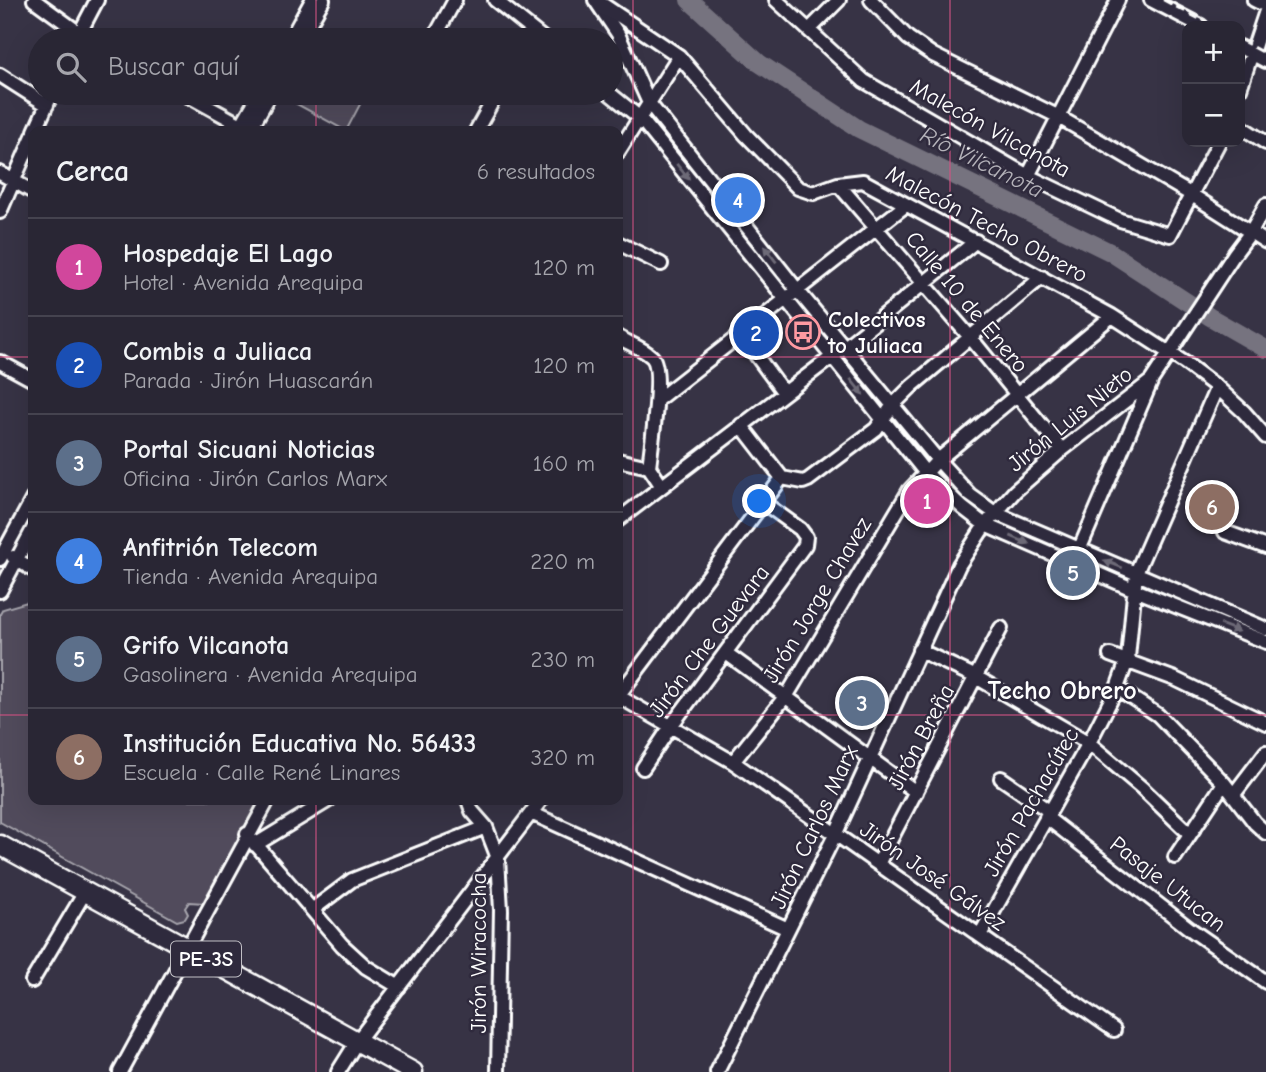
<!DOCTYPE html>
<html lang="es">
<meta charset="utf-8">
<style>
:root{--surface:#292634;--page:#353240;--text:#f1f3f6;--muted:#a5a5ac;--line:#45434f;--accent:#8bbbb9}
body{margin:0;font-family:"Comic Neue",sans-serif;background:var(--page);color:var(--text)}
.controls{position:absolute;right:21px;top:21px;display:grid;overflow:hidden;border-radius:14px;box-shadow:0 7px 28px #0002}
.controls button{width:63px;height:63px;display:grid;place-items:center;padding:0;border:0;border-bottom:2px solid var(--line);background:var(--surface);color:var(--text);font:35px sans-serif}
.you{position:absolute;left:760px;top:502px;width:24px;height:24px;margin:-18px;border:5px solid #fff;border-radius:50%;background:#1a73e8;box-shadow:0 0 0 10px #1a73e833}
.badge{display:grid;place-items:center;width:46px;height:46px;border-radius:50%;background:var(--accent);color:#fff;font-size:23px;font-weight:700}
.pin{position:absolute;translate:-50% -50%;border:4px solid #fff;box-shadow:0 2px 7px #0006}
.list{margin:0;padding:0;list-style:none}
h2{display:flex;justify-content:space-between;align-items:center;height:91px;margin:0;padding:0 28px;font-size:30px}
h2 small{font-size:23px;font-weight:400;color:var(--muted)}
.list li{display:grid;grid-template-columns:46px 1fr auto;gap:21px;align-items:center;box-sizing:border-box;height:98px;padding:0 28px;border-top:2px solid var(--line)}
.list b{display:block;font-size:26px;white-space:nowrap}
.list p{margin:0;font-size:23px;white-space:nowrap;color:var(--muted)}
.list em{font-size:23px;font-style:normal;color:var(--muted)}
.icon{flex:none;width:38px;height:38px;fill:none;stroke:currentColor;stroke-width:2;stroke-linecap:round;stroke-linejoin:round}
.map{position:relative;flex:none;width:1266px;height:1072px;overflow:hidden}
.search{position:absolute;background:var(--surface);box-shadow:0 7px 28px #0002;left:28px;top:28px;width:595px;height:77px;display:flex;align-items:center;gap:18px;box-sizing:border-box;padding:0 24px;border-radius:38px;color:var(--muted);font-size:26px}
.panel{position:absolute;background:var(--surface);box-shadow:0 7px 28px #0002;left:28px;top:126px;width:595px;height:679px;border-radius:14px}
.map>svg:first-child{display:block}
</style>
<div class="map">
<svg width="1266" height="1072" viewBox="0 0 1266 1072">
<rect width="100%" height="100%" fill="#373345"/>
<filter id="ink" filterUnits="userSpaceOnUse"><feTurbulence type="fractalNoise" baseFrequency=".0143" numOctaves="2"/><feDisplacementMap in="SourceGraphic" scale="14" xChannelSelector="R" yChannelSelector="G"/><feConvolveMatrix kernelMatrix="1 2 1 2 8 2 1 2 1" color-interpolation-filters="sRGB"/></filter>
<g filter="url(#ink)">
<path fill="#514c5c" stroke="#a8a6ae" stroke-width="2" d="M283 93H366L346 131 282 96Z
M33 600V800H260L204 903 189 902 185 908 188 914 185 919 177 921 0 822V614L3 609 27 602 31 604Z"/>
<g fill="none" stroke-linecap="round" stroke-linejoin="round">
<path stroke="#76737f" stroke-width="18" d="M689 0 759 63 859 129 1110 252 1210 317 1266 349"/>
<g stroke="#fff" stroke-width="18">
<path id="minor" d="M34 0 89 40
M495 0 545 40
M595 0 618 34 649 103 798 291 938 460 970 495 995 513 1266 629
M776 0 864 81 1028 176 1120 220 1170 235 1219 142
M871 0 908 38 933 55 1057 116 1192 195 1266 242
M1151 0 1201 26
M1254 0 1266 6
M602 4 679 56 746 135 798 188 813 193 838 184 863 181 1112 316 1185 363 1217 387 1244 412 1266 437
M809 30 839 0
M76 40 97 0
M290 40 312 0
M300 40 323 0
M433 40 455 0
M1240 47 1266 61
M0 75 47 105
M1240 89 1266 11
M183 93 252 131
M609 93 640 118 925 472 963 508 985 525 1135 590 1266 642
M1240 126 1266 143
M35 131 52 93
M238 131 260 93
M249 131 271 93
M476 131 497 93
M618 152 679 56
M0 173 33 192
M1028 176 1118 0
M838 184 970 337 1062 450
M0 212 33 136
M618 243 661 264
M742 336 784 393
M618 337C628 343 643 348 652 357 664 369 651 447 649 467L661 485
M0 362 33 380
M657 400 906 205
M741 425 782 478
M618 460 649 467
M782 478 618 696 733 762 1114 1030
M782 478 803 482 808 480 876 429 893 405 912 386 1042 277
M618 520 845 347 976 241
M1225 532 1266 547
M1077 555 1151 382
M13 557 33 570
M0 559 33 498
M0 591 33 529
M919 650 976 677 1089 743 1142 788 1190 834
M726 653 916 792
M1110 655 1175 679 1266 723
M1117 688 1158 715 1224 783 1255 823 1266 833
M733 762 789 692 909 491 938 460 1112 316
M643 768 671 726 805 545 806 537 800 529 764 503
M1001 778 1049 811
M1234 794 1266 752
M468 800 472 811 486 827 498 858 501 910 498 1072
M531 813 788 929
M1046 817 1190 929 1266 982
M247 834 342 945 366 967 399 987
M255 845 329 800
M1175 857 1224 783
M878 864 1001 628
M312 910 352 880 486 827
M980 935 1089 743 1117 688 1128 658 1136 573 1217 387
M32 981 85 892
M120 1072 268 800
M338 1072 358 1040 541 800
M717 1072 836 833 959 565 985 525 1015 491 1062 450 1151 381 1235 253 1250 233 1266 205"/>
</g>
<g stroke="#fff" stroke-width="23">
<path id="highway" d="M0 845 413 1072"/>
</g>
<use href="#minor" stroke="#2f2a3d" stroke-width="12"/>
<use href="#highway" stroke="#2f2a3d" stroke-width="18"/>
<path stroke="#fff" stroke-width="2.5" stroke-dasharray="10 5" stroke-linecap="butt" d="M1163 0 1212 26
M1240 40 1266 54"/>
</g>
<defs><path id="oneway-solid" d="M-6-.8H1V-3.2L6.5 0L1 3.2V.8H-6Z" transform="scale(1.75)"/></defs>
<g fill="#6d6a77">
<use href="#oneway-solid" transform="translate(683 172) rotate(51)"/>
<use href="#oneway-solid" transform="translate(770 254) rotate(-128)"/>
<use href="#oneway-solid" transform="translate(857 387) rotate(51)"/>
<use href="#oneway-solid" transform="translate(1020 540) rotate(23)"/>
<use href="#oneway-solid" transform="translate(1113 564) rotate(-158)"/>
<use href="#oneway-solid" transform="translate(1230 628) rotate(21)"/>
</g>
</g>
<path fill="none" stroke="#d15284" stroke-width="2" stroke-opacity="0.55" d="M316 0V40M633 0V1072M950 0V1072M316 93V131M0 357H33M618 357H1266M0 715H33M618 715H1266M316 800V1072"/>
<defs>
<g id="bus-ring" transform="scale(1.75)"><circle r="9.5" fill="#2f2a3d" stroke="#ff9aa2" stroke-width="1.5"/><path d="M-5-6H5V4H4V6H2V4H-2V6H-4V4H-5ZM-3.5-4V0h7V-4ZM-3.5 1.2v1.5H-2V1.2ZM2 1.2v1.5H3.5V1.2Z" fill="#ff9aa2"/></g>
</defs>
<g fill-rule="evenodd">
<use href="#bus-ring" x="803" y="332"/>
</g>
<g text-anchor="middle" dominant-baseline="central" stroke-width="5" stroke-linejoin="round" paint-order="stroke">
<rect fill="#2f2a3d" stroke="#c1bfc5" stroke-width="2" x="171" y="941.5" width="70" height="35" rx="5"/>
<g font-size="21" font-weight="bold" fill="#fff">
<text x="206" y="959">PE-3S</text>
</g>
<g font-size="23" fill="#fff" stroke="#2f2a3d">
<text transform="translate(990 128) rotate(29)">Malecón Vilcanota</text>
<text transform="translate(987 224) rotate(28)">Malecón Techo Obrero</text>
<text transform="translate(967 302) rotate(50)">Calle 10 de Enero</text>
<text transform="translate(1070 419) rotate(-39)">Jirón Luis Nieto</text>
<text transform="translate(817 600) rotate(-59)">Jirón Jorge Chavez</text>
<text transform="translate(709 641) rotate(-53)">Jirón Che Guevara</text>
<text transform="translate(921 737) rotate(-62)">Jirón Breña</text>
<text transform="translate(1031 802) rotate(-60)">Jirón Pachacútec</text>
<text transform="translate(814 827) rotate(-65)">Jirón Carlos Marx</text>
<text transform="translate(933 876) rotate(35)">Jirón José Gálvez</text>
<text transform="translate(1168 884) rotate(38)">Pasaje Utucan</text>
<text transform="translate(478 953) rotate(-90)">Jirón Wiracocha</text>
</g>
<g font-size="23" font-weight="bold" fill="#fff" stroke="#2f2a3d" text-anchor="start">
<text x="828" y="319">Colectivos<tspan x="828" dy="26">to Juliaca</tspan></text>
</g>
<g font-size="24" font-style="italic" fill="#b4b2b9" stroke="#2f2a3d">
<text transform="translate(982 162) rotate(26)">Río Vilcanota</text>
</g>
<g font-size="26" font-weight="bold" fill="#fff" stroke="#2f2a3d">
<text x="1062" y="691">Techo Obrero</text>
</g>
</g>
</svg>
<div class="controls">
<button>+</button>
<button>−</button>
</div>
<div class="you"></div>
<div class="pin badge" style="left:927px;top:501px;background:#d1479c">1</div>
<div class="pin badge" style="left:756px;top:333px;background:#1a4fb4">2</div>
<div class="pin badge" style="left:862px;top:703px;background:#5c6f8a">3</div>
<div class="pin badge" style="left:738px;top:200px;background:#3f7fe0">4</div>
<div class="pin badge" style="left:1073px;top:573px;background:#5c6f8a">5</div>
<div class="pin badge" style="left:1212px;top:507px;background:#8d6e63">6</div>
<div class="search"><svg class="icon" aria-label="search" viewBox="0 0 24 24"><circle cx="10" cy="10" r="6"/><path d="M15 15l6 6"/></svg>Buscar aquí</div>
<section class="panel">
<h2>Cerca<small>6 resultados</small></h2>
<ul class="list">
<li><span class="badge" style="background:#d1479c">1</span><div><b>Hospedaje El Lago</b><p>Hotel · Avenida Arequipa</p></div><em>120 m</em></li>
<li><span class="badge" style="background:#1a4fb4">2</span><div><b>Combis a Juliaca</b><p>Parada · Jirón Huascarán</p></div><em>120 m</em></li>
<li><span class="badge" style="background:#5c6f8a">3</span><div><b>Portal Sicuani Noticias</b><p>Oficina · Jirón Carlos Marx</p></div><em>160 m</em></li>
<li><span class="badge" style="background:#3f7fe0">4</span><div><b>Anfitrión Telecom</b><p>Tienda · Avenida Arequipa</p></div><em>220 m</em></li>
<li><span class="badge" style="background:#5c6f8a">5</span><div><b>Grifo Vilcanota</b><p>Gasolinera · Avenida Arequipa</p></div><em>230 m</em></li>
<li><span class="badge" style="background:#8d6e63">6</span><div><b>Institución Educativa No. 56433</b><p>Escuela · Calle René Linares</p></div><em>320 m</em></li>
</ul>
</section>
</div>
